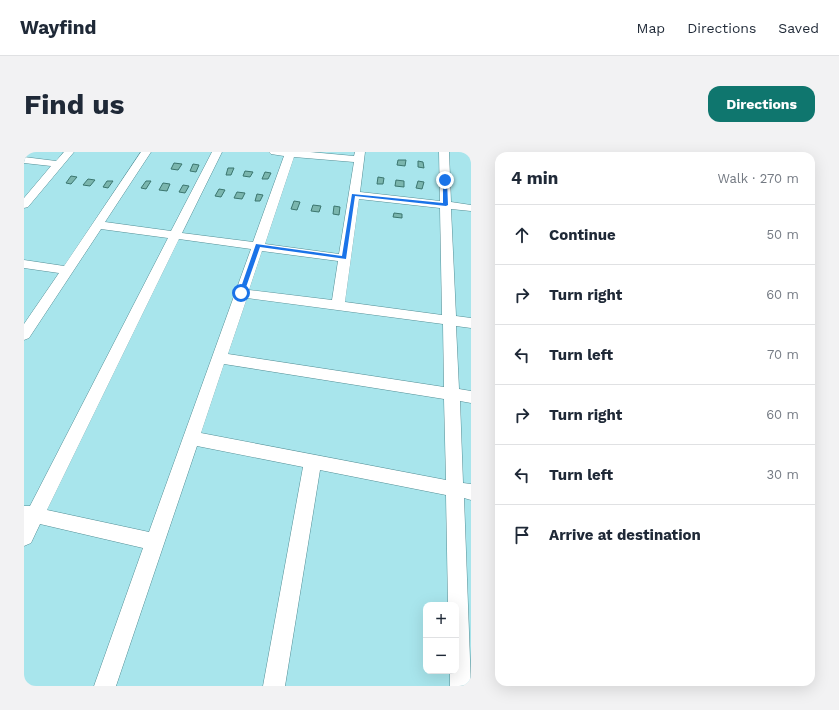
<!DOCTYPE html>
<meta charset="utf-8">
<style>
:root{--surface:#fff;--page:#f2f2f3;--text:#1f2937;--muted:#747a83;--line:#e0e1e3;--accent:#0f766e}
body{margin:0;font-family:"Work Sans",sans-serif;background:var(--page);color:var(--text)}
.controls{position:absolute;right:12px;bottom:12px;display:grid;overflow:hidden;border-radius:8px;box-shadow:0 4px 16px #0002}
.controls button{width:36px;height:36px;display:grid;place-items:center;padding:0;border:0;border-bottom:1px solid var(--line);background:var(--surface);color:var(--text);font:20px sans-serif}
.stop{position:absolute;width:12px;height:12px;margin:-9px;border:3px solid #1a73e8;border-radius:50%;background:#fff}
.stop.end{background:#1a73e8;border-color:#fff;box-shadow:0 1px 4px #0008}
.list{margin:0;padding:0;list-style:none}
h2{display:flex;justify-content:space-between;align-items:center;height:52px;margin:0;padding:0 16px;font-size:17px}
h2 small{font-size:13px;font-weight:400;color:var(--muted)}
.list li{display:grid;grid-template-columns:26px 1fr auto;gap:12px;align-items:center;box-sizing:border-box;height:60px;padding:0 16px;border-top:1px solid var(--line)}
.list b{display:block;font-size:15px;white-space:nowrap}
.list em{font-size:13px;font-style:normal;color:var(--muted)}
.icon{flex:none;width:22px;height:22px;fill:none;stroke:currentColor;stroke-width:2;stroke-linecap:round;stroke-linejoin:round}
.map{position:relative;flex:none;width:447px;height:534px;overflow:hidden;border-radius:12px}
header{display:flex;align-items:center;gap:24px;box-sizing:border-box;height:56px;padding:0 20px;background:var(--surface);border-bottom:1px solid var(--line)}
header strong{font-size:19px}
nav{display:flex;gap:22px;margin-inline-start:auto;font-size:14px}
.intro{display:flex;align-items:center;justify-content:space-between;box-sizing:border-box;height:96px;padding:0 24px}
h1{margin:0;font-size:28px}
.button{padding:10px 18px;border-radius:12px;background:var(--accent);color:#fff;font-size:14px;font-weight:700}
main{display:flex;gap:24px;padding:0 24px}
aside{flex:1;background:var(--surface);border-radius:12px;box-shadow:0 4px 16px #0002}
.map>svg:first-child{display:block}
</style>
<header>
<strong>Wayfind</strong>
<nav><a>Map</a><a>Directions</a><a>Saved</a></nav>
</header>
<div class="intro"><h1>Find us</h1><a class="button">Directions</a></div>
<main>
<div class="map">
<svg width="447" height="534" viewBox="0 0 447 534">
<rect width="100%" height="100%" fill="#a8e5ec"/>
<path fill="#7bb6ae" stroke="#3b756e" d="M374 8H382L381 14 373 13Z
M394 9 399 10 400 16 394 15Z
M150 11 158 12 154 18 147 17Z
M169 12 175 13 172 20 166 19Z
M204 16H210L207 23H202Z
M221 19 229 20 226 25 219 24Z
M241 20 247 21 244 27H238Z
M47 24 53 25 47 32 42 31Z
M354 25 360 26 359 32H353Z
M64 27 71 28 66 34 59 33Z
M372 28 380 29V35L371 34Z
M83 29H89L84 36 79 35Z
M122 29H127L122 37 117 36Z
M394 29 400 30 398 37 392 36Z
M139 31 146 32 143 39 135 38Z
M159 33 165 34 161 41 155 40Z
M195 37 201 38 197 45 191 44Z
M213 40 221 41 218 47 210 46Z
M233 42 239 43 236 49H231Z
M270 49 276 50 273 58 267 57Z
M289 53 297 54 295 60 287 59Z
M310 54 316 55 315 63 309 62Z
M370 61 378 62V66L369 65Z"/>
<g fill="none" stroke-linecap="round" stroke-linejoin="round">
<g stroke="#548f96" stroke-width="1">
<path id="minor" d="M40 0H50L4 55 0 56V46L27 14 0 11V5L32 9Z
M117 0H127L81 70 147 79 188 0H198L158 81 229 90 260 4 247 2 245 0H286L330 4 331 0H341L336 40 416 49 415 0H425L427 50 447 53V59L427 57 432 164 447 166V176L432 174 435 237 447 239V251L436 249 439 331 447 332V348L440 346 447 534H426V519H432V453H424L422 343 296 318 261 534H239L279 315 173 294 92 534H70L119 396 16 372 7 391 0 394V354H6L144 86 77 77 5 186 0 188V172L35 121 0 116V108L40 114ZM270 5 330 10 315 102 241 92ZM335 47 416 56 418 163 321 150ZM155 87 227 97 125 380 23 358ZM238 99 314 109 308 148 225 138ZM223 146 419 172 420 235 204 202ZM200 212 420 247 422 328 177 281Z"/>
</g>
<use href="#minor" fill="#fff" fill-rule="evenodd"/>
</g>
<path fill="#1a73e8" d="M421 27 423 28 424 53 422 54 331 44 322 107 236 95 220 141 217 143 215 141 232 92 318 104 328 42 419 51V28Z"/>
</svg>
<div class="controls">
<button>+</button>
<button>−</button>
</div>
<div class="stop" style="left:217px;top:141px"></div>
<div class="stop end" style="left:421px;top:28px"></div>
</div>
<aside>
<h2>4 min<small>Walk · 270 m</small></h2>
<ul class="list">
<li><svg class="icon" aria-label="ahead" viewBox="0 0 24 24"><path d="M12 20V5M6 11l6-6 6 6"/></svg><div><b>Continue</b></div><em>50 m</em></li>
<li><svg class="icon" aria-label="right" viewBox="0 0 24 24"><path d="M7 20v-9h11M14 6l5 5-5 5"/></svg><div><b>Turn right</b></div><em>60 m</em></li>
<li><svg class="icon" aria-label="left" viewBox="0 0 24 24"><path d="M17 20v-9H6M10 6l-5 5 5 5"/></svg><div><b>Turn left</b></div><em>70 m</em></li>
<li><svg class="icon" aria-label="right" viewBox="0 0 24 24"><path d="M7 20v-9h11M14 6l5 5-5 5"/></svg><div><b>Turn right</b></div><em>60 m</em></li>
<li><svg class="icon" aria-label="left" viewBox="0 0 24 24"><path d="M17 20v-9H6M10 6l-5 5 5 5"/></svg><div><b>Turn left</b></div><em>30 m</em></li>
<li><svg class="icon" aria-label="arrive" viewBox="0 0 24 24"><path d="M6 21V4h12l-3 4 3 4H6"/></svg><div><b>Arrive at destination</b></div></li>
</ul>
</aside>
</main>
